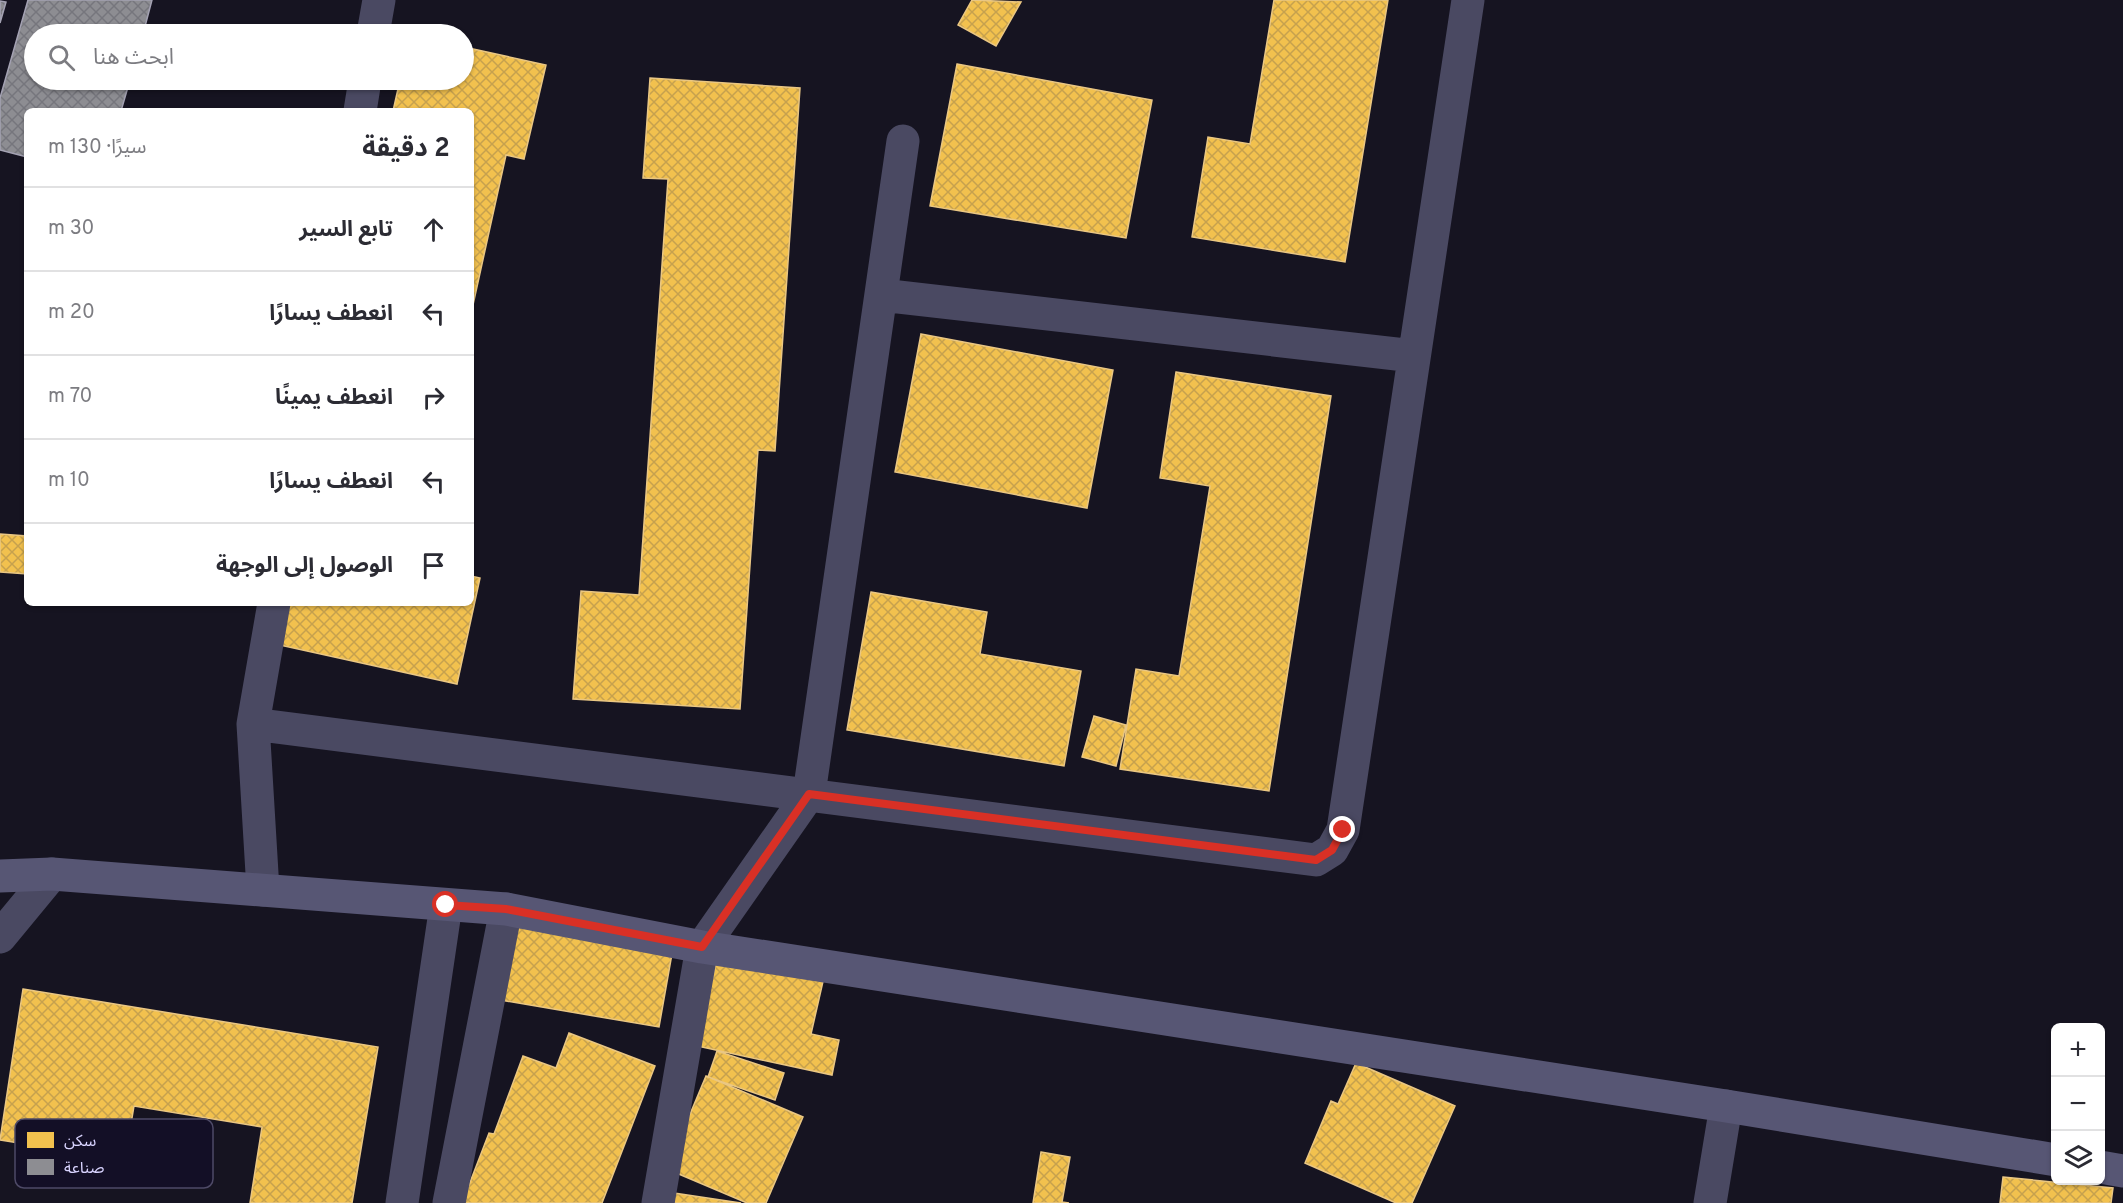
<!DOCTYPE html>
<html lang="ar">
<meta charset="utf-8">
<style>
:root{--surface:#fff;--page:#f2f2f3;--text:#2b2b33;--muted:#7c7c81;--line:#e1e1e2}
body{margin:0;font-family:Overpass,"Noto Sans Arabic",sans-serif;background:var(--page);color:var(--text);direction:rtl}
.controls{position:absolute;right:18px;bottom:18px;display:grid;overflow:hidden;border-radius:9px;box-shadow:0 2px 4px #0004}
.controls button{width:54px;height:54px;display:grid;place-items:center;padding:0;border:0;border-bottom:2px solid var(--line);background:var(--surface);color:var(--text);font:30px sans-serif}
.stop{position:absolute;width:18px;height:18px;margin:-14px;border:4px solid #d93025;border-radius:50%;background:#fff}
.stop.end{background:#d93025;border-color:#fff;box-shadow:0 2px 6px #0008}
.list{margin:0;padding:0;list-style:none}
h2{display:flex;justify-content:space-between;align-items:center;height:78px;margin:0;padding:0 24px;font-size:26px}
h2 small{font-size:20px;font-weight:400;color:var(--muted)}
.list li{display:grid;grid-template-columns:39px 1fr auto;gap:18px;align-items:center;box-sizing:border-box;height:84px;padding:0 24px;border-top:2px solid var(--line)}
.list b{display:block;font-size:22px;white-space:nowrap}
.list em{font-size:20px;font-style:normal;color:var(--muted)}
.icon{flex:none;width:33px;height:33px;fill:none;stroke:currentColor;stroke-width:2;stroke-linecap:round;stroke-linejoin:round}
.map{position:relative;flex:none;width:2123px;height:1203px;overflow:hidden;direction:ltr}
.search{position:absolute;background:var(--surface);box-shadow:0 2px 4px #0004;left:24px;top:24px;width:450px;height:66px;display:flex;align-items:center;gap:15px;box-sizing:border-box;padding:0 21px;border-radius:33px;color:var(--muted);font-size:22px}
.panel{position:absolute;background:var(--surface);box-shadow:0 2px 4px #0004;left:24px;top:108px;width:450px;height:498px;border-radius:9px;direction:rtl}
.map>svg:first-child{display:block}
</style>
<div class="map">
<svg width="2123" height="1203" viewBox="0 0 2123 1203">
<defs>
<pattern id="homes-cross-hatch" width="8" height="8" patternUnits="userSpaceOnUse" patternTransform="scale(1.5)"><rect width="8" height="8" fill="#f2c14e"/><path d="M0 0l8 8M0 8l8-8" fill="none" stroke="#c6a14e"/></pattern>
<pattern id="industry-cross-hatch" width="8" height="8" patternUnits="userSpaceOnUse" patternTransform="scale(1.5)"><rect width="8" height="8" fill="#8d8d92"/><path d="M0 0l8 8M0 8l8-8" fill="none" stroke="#76767d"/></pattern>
</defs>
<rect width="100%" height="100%" fill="#161421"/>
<path fill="url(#homes-cross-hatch)" stroke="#eac783" stroke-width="1.5" d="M972 0 1021 2 996 46 958 25Z
M1274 0H1388L1345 262 1192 237 1208 137 1250 144Z
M464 47 546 65 524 159 506 155 471 314V111H393L400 80H464Z
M957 64 1152 100 1126 238 930 206Z
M650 78 800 88 775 451 758 450 740 709 573 699 581 591 639 595 668 179 643 178Z
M921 334 1113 370 1087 508 895 472Z
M1176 372 1331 396 1269 791 1120 769 1136 669 1179 676 1210 486 1160 478Z
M0 534 27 536V574L0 572Z
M471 576 480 578 457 684 275 644 284 603H471Z
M871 592 987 612 980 654 1081 671 1064 766 847 730Z
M1094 716 1126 725 1116 766 1082 757Z
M514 921 673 948 659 1027 500 1000Z
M718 954 824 977 811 1034 839 1040 832 1075 697 1046Z
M23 989 378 1047 352 1203H250L262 1127 134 1106 125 1160 0 1140Z
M569 1033 655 1066 602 1203H462L489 1133 494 1134 523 1056 556 1068Z
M717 1051 784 1073 775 1100 708 1077Z
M1356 1063 1455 1106 1412 1203H1396L1305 1163 1331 1101 1338 1104Z
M706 1076 803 1117 766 1203H747L667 1169Z
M1041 1152 1070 1157 1062 1202 1069 1203H1033Z
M2003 1177 2113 1188 2111 1203H2000Z
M674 1193 741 1203H673Z"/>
<path fill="url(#industry-cross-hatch)" stroke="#a4a2b3" stroke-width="1.5" d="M28 0H152L143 34H34V80H130L121 111H27V157L0 150V98Z
M0 1 6 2 0 23Z"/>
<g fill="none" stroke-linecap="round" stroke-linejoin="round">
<path stroke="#4a4962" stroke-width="33" d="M373 34 379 0
M360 111 365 80
M881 295 1414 356
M253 724 1316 860 1332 850 1343 830 1468 0
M263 890 253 724 274 603
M0 937 52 874
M402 1203 446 905
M449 1203 506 909
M658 1203 702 947 809 794 903 141
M1710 1203 1726 1106"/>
<path stroke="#575674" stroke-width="33" d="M0 876 52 874 506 909 702 947 1726 1106 2056 1160
M2100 1167 2123 1171"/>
</g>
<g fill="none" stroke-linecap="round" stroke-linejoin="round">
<path stroke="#d93025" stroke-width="8" d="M446 905 506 909 702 947 809 794 1316 860 1332 850 1343 830"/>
</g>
<rect x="15" y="1119" width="198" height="69" rx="9" fill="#130f26" stroke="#4e4a67" stroke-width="1.5"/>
<rect x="27" y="1132" width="27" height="16" fill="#f2c14e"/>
<rect x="27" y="1159" width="27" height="16" fill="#8d8d92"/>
<g font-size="16" fill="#d9d4ff">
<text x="64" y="1146">سكن</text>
<text x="64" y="1173">صناعة</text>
</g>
</svg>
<div class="controls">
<button>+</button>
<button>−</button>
<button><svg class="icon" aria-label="layers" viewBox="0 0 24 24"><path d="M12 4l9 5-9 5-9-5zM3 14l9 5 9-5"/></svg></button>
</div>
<div class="stop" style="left:446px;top:905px"></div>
<div class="stop end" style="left:1343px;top:830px"></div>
<div class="search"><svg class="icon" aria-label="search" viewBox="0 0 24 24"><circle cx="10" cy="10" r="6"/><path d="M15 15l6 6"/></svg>ابحث هنا</div>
<section class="panel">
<h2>2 دقيقة<small>سيرًا · 130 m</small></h2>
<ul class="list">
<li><svg class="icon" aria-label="ahead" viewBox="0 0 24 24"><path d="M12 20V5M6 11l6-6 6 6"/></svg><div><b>تابع السير</b></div><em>30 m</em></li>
<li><svg class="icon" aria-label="left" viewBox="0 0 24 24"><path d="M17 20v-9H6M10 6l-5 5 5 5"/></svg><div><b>انعطف يسارًا</b></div><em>20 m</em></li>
<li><svg class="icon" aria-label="right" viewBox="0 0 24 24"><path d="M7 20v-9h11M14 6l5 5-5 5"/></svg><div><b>انعطف يمينًا</b></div><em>70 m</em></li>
<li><svg class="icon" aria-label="left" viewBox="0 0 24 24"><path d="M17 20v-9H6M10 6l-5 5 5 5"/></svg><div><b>انعطف يسارًا</b></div><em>10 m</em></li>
<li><svg class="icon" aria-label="arrive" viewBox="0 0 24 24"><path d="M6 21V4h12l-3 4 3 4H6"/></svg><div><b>الوصول إلى الوجهة</b></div></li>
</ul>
</section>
</div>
